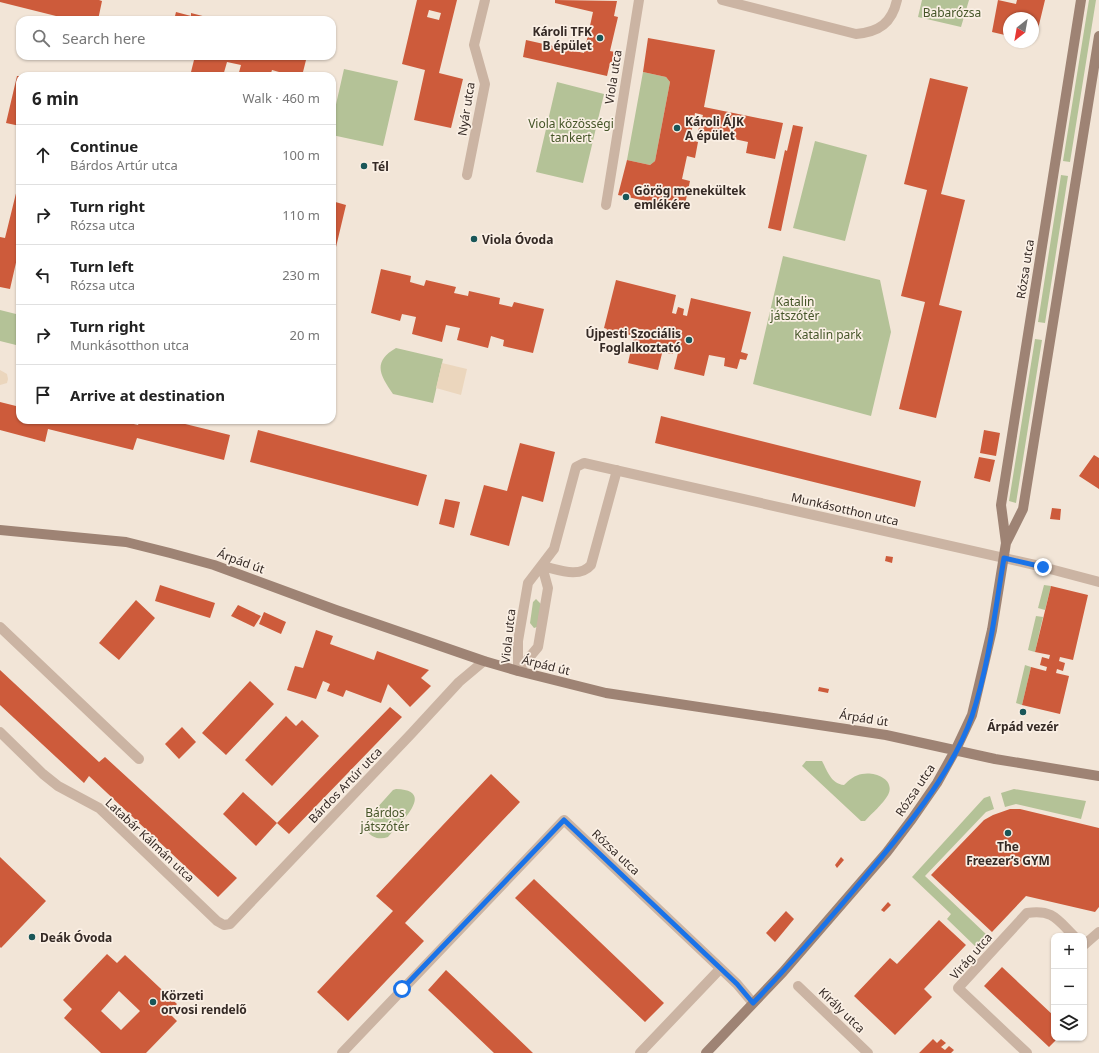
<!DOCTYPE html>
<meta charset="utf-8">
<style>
:root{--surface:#fff;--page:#f2f2f2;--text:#222;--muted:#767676;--line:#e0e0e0}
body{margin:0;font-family:"Noto Sans",sans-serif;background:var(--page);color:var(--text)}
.controls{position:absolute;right:12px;bottom:12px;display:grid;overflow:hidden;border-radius:8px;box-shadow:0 1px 3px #0004}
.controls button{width:36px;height:36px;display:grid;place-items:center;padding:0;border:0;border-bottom:1px solid var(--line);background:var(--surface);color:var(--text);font:20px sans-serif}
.compass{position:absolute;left:1003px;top:12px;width:36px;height:36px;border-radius:50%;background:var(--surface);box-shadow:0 1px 3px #0004;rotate:211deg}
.stop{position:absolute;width:12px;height:12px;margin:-9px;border:3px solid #1a73e8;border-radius:50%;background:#fff}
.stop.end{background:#1a73e8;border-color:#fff;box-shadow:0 1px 4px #0008}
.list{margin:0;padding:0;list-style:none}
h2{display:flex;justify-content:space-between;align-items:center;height:52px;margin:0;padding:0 16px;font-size:17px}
h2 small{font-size:13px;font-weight:400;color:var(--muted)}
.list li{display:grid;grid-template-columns:26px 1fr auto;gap:12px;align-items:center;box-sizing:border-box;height:60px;padding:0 16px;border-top:1px solid var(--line)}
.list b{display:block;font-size:15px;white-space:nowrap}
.list p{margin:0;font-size:13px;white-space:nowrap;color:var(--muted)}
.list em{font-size:13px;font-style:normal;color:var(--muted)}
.icon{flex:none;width:22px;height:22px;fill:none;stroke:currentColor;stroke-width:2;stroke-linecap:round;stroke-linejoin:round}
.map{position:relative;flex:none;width:1099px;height:1053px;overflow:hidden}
.search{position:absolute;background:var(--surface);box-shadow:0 1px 3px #0004;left:16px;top:16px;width:320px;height:44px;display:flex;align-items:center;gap:10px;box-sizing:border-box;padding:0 14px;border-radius:12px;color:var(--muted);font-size:15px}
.panel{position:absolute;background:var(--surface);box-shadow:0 1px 3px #0004;left:16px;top:72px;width:320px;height:352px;border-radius:12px}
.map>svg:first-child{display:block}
</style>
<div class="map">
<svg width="1099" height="1053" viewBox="0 0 1099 1053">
<rect width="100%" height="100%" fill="#f2e5d7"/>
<path fill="#b4c297" d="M922 0H969L961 27 918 17Z
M1089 0H1096L1070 162 1063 161Z
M344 69 398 81 383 146 332 135V122Z
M643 72 666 77 670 82 655 161 650 165 627 160Z
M557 82 604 94 583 183 536 172Z
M815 141 867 155 845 241 793 228Z
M1061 175 1068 176 1045 323 1038 322Z
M783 256 880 280 891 332 871 416 753 384Z
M0 310 20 315V346L0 341Z
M1035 339 1042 340 1016 503 1009 501Z
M396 348 443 359 433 403 393 394C380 375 372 362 396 348Z
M1044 585 1051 586 1045 610 1038 608Z
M536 599 541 604 537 627 534 628 530 623 533 602Z
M1036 616 1043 617 1035 652 1028 650Z
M1025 665 1031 667 1022 705 1016 703Z
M806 761H822C827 770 831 784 844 785 849 780 855 775 862 774 874 771 896 779 888 795 883 804 872 813 865 821H861L802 766Z
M396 789C438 790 398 825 388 837 380 840 372 838 367 831V819L393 790Z
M1014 789 1086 801 1081 819 1016 804 1005 807 1001 793Z
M990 796 994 809 986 812 925 876 988 936 977 948 947 919 951 914 912 877 984 798Z"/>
<path fill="#ebd6bd" d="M442 363 467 369 461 395 436 388Z
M0 370 7 374 8 379 7 383 0 385Z"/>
<path fill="#cd5b3b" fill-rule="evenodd" d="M0 0H99L102 1 98 20H72L0 2Z
M417 0H457L439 73 463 79 451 128 414 120 425 70 402 64ZM429 10 441 13 439 20 427 17Z
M555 0 617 1 614 16 618 17 610 51 615 52 612 63H610L607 76 523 57 526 40 584 53 593 12 555 3Z
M998 0 1016 4 1017 0H1045L1038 29 1033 28V18H1009V36L992 32Z
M176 12 191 16V13L218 20H174Z
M648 38 715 50 704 107 783 123 775 159 746 153 748 142 698 131 703 115 695 113 690 140 698 142 695 158 687 156 682 179 690 181 684 209 618 195 627 160 650 165 655 161 670 82 666 77 643 72Z
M195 56H307L302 76H293L272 70 270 76H238L241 65 227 62 223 76H190Z
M17 76H20V126L6 123Z
M930 78 968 87 941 194 965 200 939 305 962 311 936 418 899 409 925 302 901 296 927 190 904 184Z
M793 125 803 127 781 231 768 228 785 150 787 151Z
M20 177V245L10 289 0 287V237L5 238Z
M332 201 346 205 336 247 332 246Z
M381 269 411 276 410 282 424 286 426 280 456 287 454 293 468 296 469 291 500 298 499 304 512 307 514 302 544 309 533 353 503 346 504 340 491 336 488 348 457 340 460 328 446 325 442 342 412 334 416 317 402 314 400 321 371 313Z
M616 280 676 295 672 313 676 314 678 307 684 309 683 315 687 316 691 298 751 312 741 352 748 354 746 360 740 359 737 369 724 366 725 358 709 355 704 376 674 369 679 349 674 348 673 354 666 353 668 346 664 345 658 370 628 363 634 336 613 331 612 337 605 336 607 329 604 328Z
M0 402 20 407V420H117L138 425 140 420H169L230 435 224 460 137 438 133 450 48 429 45 442 0 430Z
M661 416 921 481 915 507 655 443Z
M258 430 427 475 418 506 250 462Z
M984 430 1000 433 996 456 980 453Z
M520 443 555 452 543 502 522 496 509 546 470 535 484 485 507 491Z
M1094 455 1099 458V489L1079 476Z
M979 457 995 460 990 482 974 478Z
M445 499 460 502 454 528 439 524Z
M1052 508 1061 509 1060 520 1050 519Z
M886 556 893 557 892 563 885 561Z
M160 585 215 603 210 618 155 601Z
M1051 586 1088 595 1073 660 1060 657 1059 661 1065 663 1063 671 1057 669 1056 673 1069 676 1060 714 1022 705 1031 667 1046 671 1047 667 1040 665 1042 657 1049 659 1050 655 1035 652Z
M136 600 155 618 119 660 99 643Z
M238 605 261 616 254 627 231 616Z
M264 612 286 622 281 634 259 624Z
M316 630 333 636 330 644 374 660 377 651 429 670 421 678 431 686 410 707 388 684 381 703 346 690 343 697 327 691 330 684 323 681 316 699 287 690 295 666 303 668Z
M0 670 99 762 105 757 237 878 218 897 89 776 84 783 0 705Z
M250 681 274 704 226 755 202 733Z
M819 687 829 689 828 693 818 691Z
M390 707 402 717 289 834 277 823Z
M286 716 296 726 302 720 319 736 272 786 245 760Z
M182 727 196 742 179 759 165 744Z
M491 774 520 802 405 923 424 941 348 1021 317 992 393 911 376 896Z
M243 792 277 823 256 846 223 814Z
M1010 809H1020L1099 828V907L1095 912 1026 896 992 932 931 875 984 820 993 815Z
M0 857 46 901 1 948 0 947Z
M841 857 844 860 837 868 835 865Z
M534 879 664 1003 645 1022 515 898Z
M888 902 891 905 884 912 881 910Z
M786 911 794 919 775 942 766 933Z
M939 920 966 945 924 989 932 997 895 1035 854 996 890 958 897 964Z
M107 954 117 963 125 955 177 1004 169 1013 177 1021 146 1053H101L64 1018 72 1009 63 1000ZM119 991 140 1011 121 1030 101 1011Z
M1002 967 1054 1016V1038H1058L1049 1047 984 986Z
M446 970 465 988 533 1053H494L447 1008 428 990Z
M933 1039 937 1043 941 1039 946 1043 941 1047 945 1050 949 1046 954 1050 951 1053H919Z"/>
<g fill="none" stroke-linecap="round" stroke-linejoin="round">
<path stroke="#cbb4a3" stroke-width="10" d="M722 0 856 34C879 32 892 23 897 0
M467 175 485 84 474 45 485 0
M606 205 639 0
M542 566C557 569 579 579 591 565L617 470
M0 627 139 759
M518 671V641L528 583 554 549 576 467 584 463 1035 565 1099 582
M518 671 538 647 548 588 542 566
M0 732 43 774 58 786 99 808 217 921 224 925 230 924 411 734 459 682 484 661
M1084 945 1099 932
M798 986 868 1053
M342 1053 564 820 737 984 753 1003
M640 1053 720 969
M1027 1053 958 988 1027 913C1052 909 1057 919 1074 936"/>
<path stroke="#9e8374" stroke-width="10" d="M0 530 126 542 170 553 214 565 336 610 484 661 518 671 606 693 886 735 995 759 1099 776
M1006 543 1023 509 1099 36
M706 1053 783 972 887 852 912 819 937 783 956 749 972 715 992 630 1006 543 1001 505 1081 0"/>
</g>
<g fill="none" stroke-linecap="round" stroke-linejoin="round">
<path stroke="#1a73e8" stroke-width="5" d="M402 989 564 820 737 984 753 1003C788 967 821 929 854 890 896 840 950 779 972 716 989 665 995 611 1004 558L1043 567"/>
</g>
<g fill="#195658" stroke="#faefe4" stroke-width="1.5">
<circle cx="600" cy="38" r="4"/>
<circle cx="677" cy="128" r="4"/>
<circle cx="364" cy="166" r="4"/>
<circle cx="626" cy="197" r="4"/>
<circle cx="474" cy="239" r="4"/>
<circle cx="689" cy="340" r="4"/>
<circle cx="1023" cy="712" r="4"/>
<circle cx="1008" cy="833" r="4"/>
<circle cx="32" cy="937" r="4"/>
<circle cx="153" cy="1002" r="4"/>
</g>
<g text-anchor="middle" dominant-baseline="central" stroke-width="3.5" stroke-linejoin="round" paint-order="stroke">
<g font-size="12" fill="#455528" stroke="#faefe4">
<text x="952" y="12">Babarózsa</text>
<text x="571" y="123">Viola közösségi<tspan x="571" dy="14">tankert</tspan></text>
<text x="795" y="301">Katalin<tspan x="795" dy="14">játszótér</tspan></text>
<text x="828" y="334">Katalin park</text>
<text x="385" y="812">Bárdos<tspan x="385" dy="14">játszótér</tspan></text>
</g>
<g font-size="12" font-weight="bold" fill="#352a25" stroke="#faefe4" text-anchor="start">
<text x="592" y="31" text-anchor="end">Károli TFK<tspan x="592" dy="14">B épület</tspan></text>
<text x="685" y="121">Károli ÁJK<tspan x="685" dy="14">A épület</tspan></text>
<text x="372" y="166">Tél</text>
<text x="634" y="190">Görög menekültek<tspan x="634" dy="14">emlékére</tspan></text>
<text x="482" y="239">Viola Óvoda</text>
<text x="681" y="333" text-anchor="end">Újpesti Szociális<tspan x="681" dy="14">Foglalkoztató</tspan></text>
<text x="1023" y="726" text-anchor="middle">Árpád vezér</text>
<text x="1008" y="846" text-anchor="middle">The<tspan x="1008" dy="14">Freezer’s GYM</tspan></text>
<text x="40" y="937">Deák Óvoda</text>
<text x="161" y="995">Körzeti<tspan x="161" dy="14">orvosi rendelő</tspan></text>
</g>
<g font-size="12" fill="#352a25" stroke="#faefe4">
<text transform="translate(613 77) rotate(-81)">Viola utca</text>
<text transform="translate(466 109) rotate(-81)">Nyár utca</text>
<text transform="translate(1025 269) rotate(-81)">Rózsa utca</text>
<text transform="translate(845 509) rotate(13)">Munkásotthon utca</text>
<text transform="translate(241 561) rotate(20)">Árpád út</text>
<text transform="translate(508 636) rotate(-84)">Viola utca</text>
<text transform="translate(546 665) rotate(14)">Árpád út</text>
<text transform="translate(864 718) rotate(9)">Árpád út</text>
<text transform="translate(345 785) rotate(-46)">Bárdos Artúr utca</text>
<text transform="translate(915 790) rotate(-56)">Rózsa utca</text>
<text transform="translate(150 840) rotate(43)">Latabár Kálmán utca</text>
<text transform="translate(616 852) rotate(43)">Rózsa utca</text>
<text transform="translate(971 956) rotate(-49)">Virág utca</text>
<text transform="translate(842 1010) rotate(44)">Király utca</text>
</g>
</g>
</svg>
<div class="controls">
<button>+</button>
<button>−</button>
<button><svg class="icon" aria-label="layers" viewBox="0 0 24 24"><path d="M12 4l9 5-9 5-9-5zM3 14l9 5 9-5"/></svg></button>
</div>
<svg class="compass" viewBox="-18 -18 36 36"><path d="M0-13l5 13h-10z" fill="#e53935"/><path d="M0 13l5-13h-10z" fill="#767676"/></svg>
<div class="stop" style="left:402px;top:989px"></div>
<div class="stop end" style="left:1043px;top:567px"></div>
<div class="search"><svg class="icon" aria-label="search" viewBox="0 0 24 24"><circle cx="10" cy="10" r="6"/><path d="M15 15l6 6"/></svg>Search here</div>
<section class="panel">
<h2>6 min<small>Walk · 460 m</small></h2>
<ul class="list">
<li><svg class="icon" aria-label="ahead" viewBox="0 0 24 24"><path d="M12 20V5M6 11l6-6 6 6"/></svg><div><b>Continue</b><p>Bárdos Artúr utca</p></div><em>100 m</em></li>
<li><svg class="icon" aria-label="right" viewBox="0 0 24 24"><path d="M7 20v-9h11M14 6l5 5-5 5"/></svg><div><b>Turn right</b><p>Rózsa utca</p></div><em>110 m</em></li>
<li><svg class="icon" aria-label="left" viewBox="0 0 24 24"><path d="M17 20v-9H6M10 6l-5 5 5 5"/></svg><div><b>Turn left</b><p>Rózsa utca</p></div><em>230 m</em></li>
<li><svg class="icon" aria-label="right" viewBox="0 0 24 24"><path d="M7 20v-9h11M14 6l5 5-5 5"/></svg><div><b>Turn right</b><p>Munkásotthon utca</p></div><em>20 m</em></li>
<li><svg class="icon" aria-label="arrive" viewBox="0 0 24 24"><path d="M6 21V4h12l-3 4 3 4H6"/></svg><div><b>Arrive at destination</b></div></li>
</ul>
</section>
</div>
